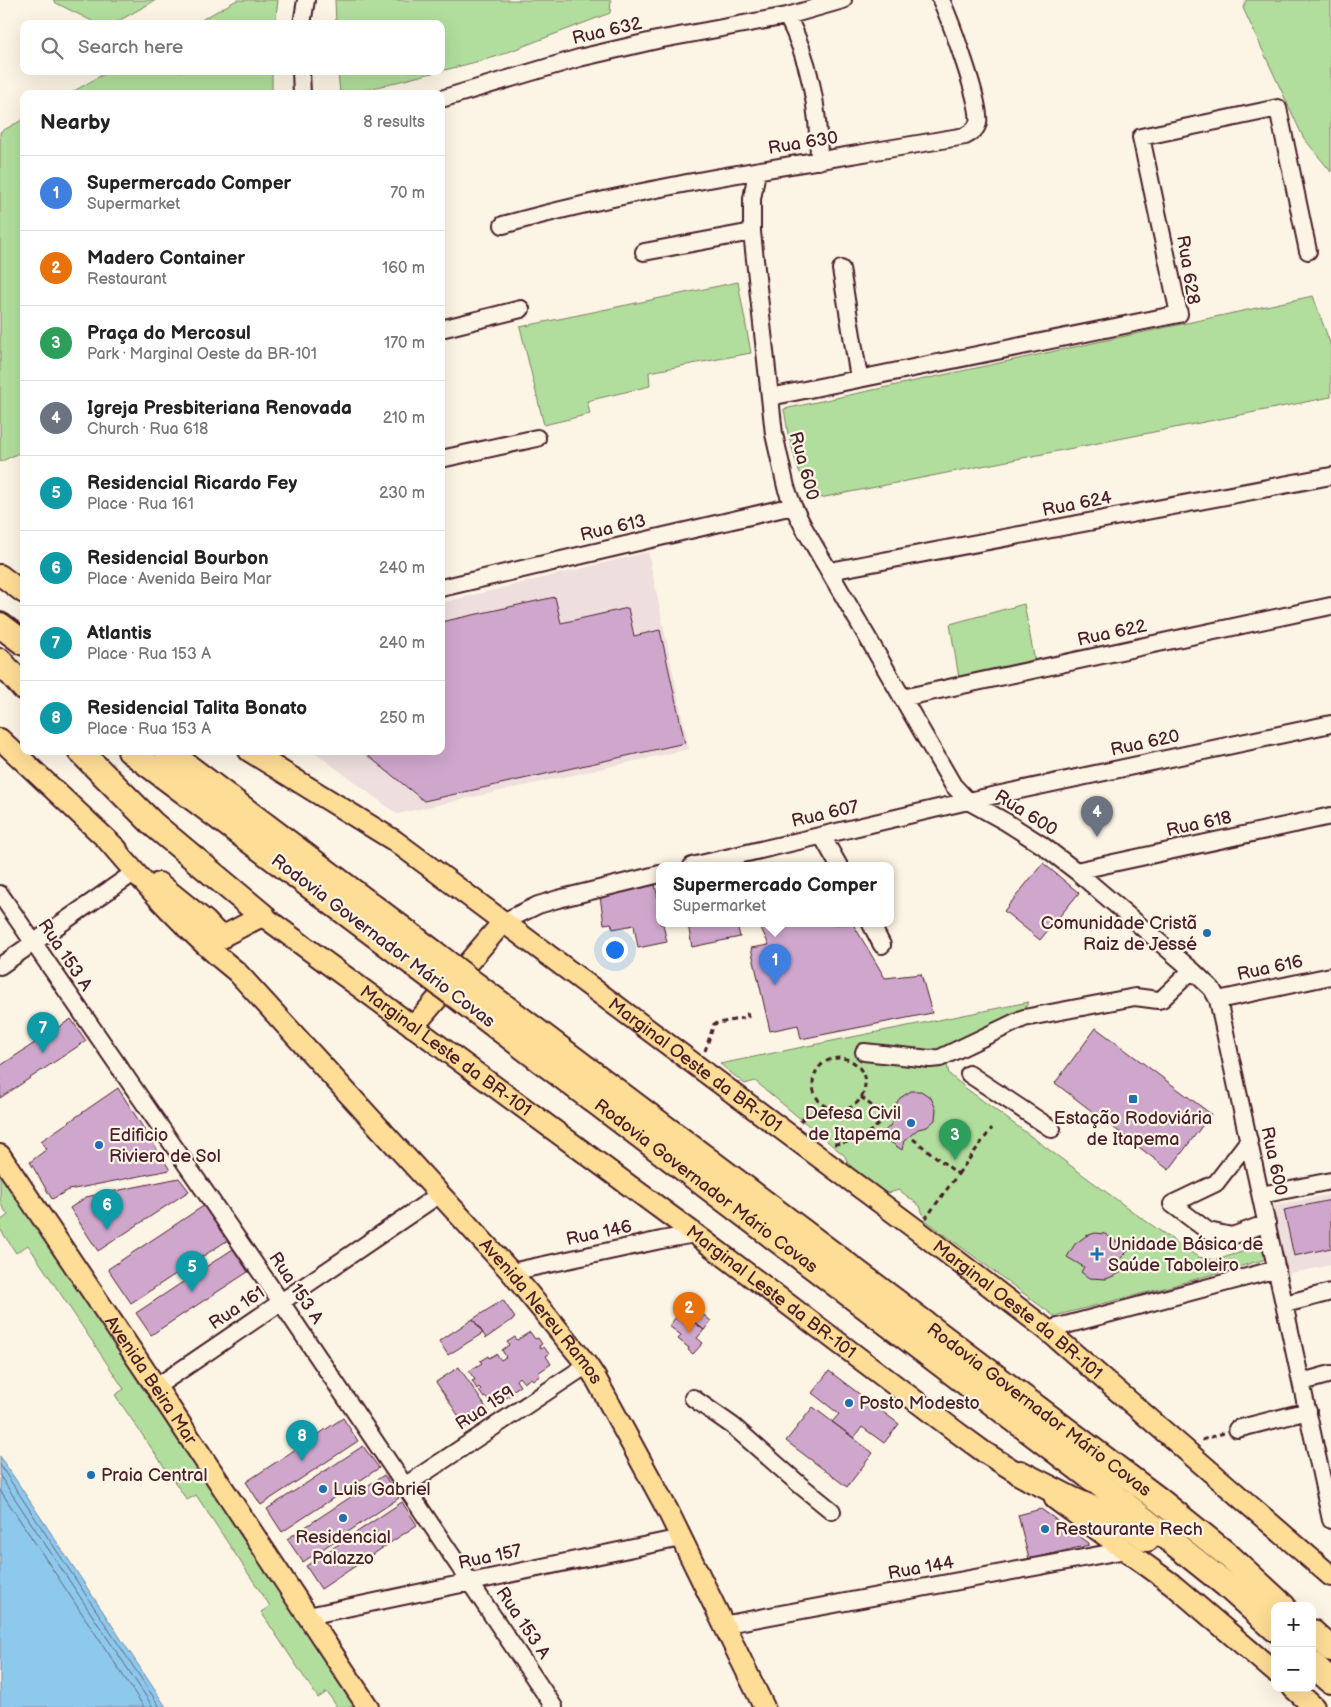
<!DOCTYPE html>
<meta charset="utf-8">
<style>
:root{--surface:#fff;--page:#f6f6f6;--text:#222;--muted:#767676;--line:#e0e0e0;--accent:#1a73e8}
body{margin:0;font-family:"Balsamiq Sans",sans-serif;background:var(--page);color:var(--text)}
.controls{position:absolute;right:15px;bottom:15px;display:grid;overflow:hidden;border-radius:10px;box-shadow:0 5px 20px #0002}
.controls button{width:45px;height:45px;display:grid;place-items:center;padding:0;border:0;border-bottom:1px solid var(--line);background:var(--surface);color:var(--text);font:25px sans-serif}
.you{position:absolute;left:614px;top:949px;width:18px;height:18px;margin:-12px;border:4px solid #fff;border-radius:50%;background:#1a73e8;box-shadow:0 0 0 8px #1a73e833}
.badge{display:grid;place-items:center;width:32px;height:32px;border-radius:50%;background:var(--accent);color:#fff;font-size:16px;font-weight:700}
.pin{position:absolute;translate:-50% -41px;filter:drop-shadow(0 1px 2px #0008)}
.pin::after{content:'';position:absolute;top:26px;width:18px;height:15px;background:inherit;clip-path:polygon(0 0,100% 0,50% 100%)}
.popup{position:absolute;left:656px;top:862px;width:238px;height:65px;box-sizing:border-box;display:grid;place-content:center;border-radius:10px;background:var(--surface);filter:drop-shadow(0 1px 4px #0005);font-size:16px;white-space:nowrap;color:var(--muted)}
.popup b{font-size:19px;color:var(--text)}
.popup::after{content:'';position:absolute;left:50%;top:100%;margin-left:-10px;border:10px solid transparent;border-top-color:var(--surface)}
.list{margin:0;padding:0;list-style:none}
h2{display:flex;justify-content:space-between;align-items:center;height:65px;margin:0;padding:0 20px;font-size:21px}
h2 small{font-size:16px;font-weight:400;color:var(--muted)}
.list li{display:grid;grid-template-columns:32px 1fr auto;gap:15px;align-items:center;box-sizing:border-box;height:75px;padding:0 20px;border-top:1px solid var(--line)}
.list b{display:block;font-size:19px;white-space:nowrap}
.list p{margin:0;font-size:16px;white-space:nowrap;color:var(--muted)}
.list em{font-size:16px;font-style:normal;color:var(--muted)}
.icon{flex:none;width:28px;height:28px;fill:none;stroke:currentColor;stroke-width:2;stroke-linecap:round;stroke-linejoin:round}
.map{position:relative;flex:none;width:1331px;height:1707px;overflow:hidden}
.search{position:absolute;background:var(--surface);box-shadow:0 5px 20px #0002;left:20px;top:20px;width:425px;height:55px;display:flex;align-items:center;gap:12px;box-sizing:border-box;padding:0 18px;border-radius:10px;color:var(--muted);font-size:19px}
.panel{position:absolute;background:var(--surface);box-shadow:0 5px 20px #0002;left:20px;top:90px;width:425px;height:665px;border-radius:10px}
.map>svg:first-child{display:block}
</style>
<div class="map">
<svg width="1331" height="1707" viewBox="0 0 1331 1707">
<rect width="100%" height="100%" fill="#fcf5e5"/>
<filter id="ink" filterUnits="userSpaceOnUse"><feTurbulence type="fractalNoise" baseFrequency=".02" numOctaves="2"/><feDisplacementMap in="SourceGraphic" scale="10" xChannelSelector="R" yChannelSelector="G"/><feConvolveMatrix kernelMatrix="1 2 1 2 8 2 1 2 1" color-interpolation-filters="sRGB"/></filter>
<g filter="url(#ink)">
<path fill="#eedede" d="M648 552 689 749 397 814 313 751H441V603Z
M1331 1194V1265L1287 1274 1272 1206Z"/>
<path fill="#b1de9c" stroke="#7e7e64" d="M53 0H156L113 24H98L56 3Z
M237 0H278L275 24H194Z
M335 0H611L610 13 495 57 441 71V24H336Z
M1246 0H1331V172L1303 137 1243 8Z
M109 71H272V94H69Z
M338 71H440L349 94H340Z
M24 119V426L22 430 21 452 0 462V132Z
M738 282 751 353 649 372 650 386 587 401 590 414 544 425 520 327Z
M1313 296 1331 346V397L815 499 798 469 788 433 784 409Z
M1024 604 1035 662 959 678 950 624Z
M1029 1002 1017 1019 945 1055 949 1074 967 1089 1140 1217 1198 1257 1216 1260 1245 1251 1261 1240 1266 1259 1168 1287 1054 1316 925 1220 920 1206 899 1190 885 1194 848 1164 845 1156 755 1081 745 1084 720 1064 832 1041Z
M0 1174 99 1319 357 1707H337L327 1692 318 1698 261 1612 270 1606 196 1495 187 1500 115 1395 124 1389 28 1245 16 1253 0 1229V1221L8 1215 0 1203Z"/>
<path fill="#8dc9ed" stroke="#72859f" d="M0 1456 166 1707H0Z"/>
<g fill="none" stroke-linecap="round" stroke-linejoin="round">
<path stroke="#656379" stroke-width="1" d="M0 1465 160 1707
M0 1476 153 1707
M0 1490 144 1707"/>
</g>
<path fill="#cfa7cd" stroke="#4a1f2b" d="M555 597 561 623 628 608 634 636 660 630 685 743 424 801 362 751H441V622Z
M1043 863 1079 893 1040 940 1004 911Z
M655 885 660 908V924H663L667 942 638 948 634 925 613 929 611 923 604 924 600 896 643 886 644 887Z
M688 924H735L736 928H738L740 937 692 947Z
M770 924H853L885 978 921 974 932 1013 801 1039 798 1025 770 1031 751 948 769 945 760 926Z
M71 1019 86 1041 0 1098V1066Z
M1096 1028 1211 1114 1169 1170 1055 1083Z
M118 1088 170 1170 69 1190 52 1199 30 1162 47 1149 41 1141Z
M911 1091H921L931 1098 936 1109 935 1120 927 1127 918 1129 904 1141 902 1150 880 1135 890 1126 895 1116V1105L900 1098Z
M179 1178 189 1191 98 1251 70 1208 86 1197Z
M1331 1200V1248L1294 1256 1284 1210Z
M205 1205 228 1240 131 1303 108 1269Z
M1095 1233 1105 1234 1129 1250 1116 1263 1125 1270 1116 1275 1106 1279 1089 1278 1081 1272 1084 1267 1067 1257 1075 1244 1086 1236Z
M233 1249 248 1272 151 1335 136 1313Z
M503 1300 515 1318 486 1338 473 1319Z
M689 1303 711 1321 704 1330 681 1312Z
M681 1311 704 1330 697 1338 703 1343 693 1354 688 1350 689 1348 678 1339 681 1335 669 1326Z
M473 1319 483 1333 448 1355 439 1341Z
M530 1332 535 1339 538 1338 542 1344 539 1346 541 1349 544 1347 549 1354 546 1356 551 1364 538 1373 540 1376 533 1380 531 1378 524 1383 519 1377 516 1380 520 1386 512 1391 513 1394 506 1398 504 1396 492 1404 486 1397 484 1398 479 1391 481 1389 479 1387 477 1389 472 1381 475 1380 469 1371 482 1363 480 1361 488 1356 489 1358 496 1354 501 1360 506 1357 502 1350 509 1345 507 1342 515 1337 517 1340Z
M459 1367 489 1412 466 1427 436 1382Z
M829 1371 899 1424 884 1443 862 1427 854 1438 832 1422 839 1414 812 1393Z
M813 1407 873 1453 847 1487 786 1441Z
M343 1418 358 1441 261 1505 246 1482Z
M363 1446 379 1468 282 1532 267 1509Z
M384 1475 399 1498 303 1562 287 1539Z
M402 1502 417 1525 321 1589 306 1566Z
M1041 1509 1089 1543V1545L1029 1559 1018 1515Z"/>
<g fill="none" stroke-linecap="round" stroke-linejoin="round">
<g stroke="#4a1f2b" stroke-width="20">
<path id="minor" d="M787 16C811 62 819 110 819 161
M302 24 306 0
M301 71 302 94
M441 99 579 58 657 40 787 16 843 0
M757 171 752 199V232L774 434 786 487 793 506 804 528 953 785 968 801 1006 822 1042 845 1076 871 1192 970 1212 989 1218 1000 1331 1520
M503 225C654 183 810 163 965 136 971 133 976 130 978 123 982 105 950 20 941 0
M644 252 752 232
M841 269 859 378
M441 329 521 309
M770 397 1179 314 1141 137 1278 108 1308 251
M441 459 537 438
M830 571 1331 476
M441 588 793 506
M902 698 1331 606
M822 836 839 866
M692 866 968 801 1331 724
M1076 871 1331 816
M0 894 281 1302 554 1707
M503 922 538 905 558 899 660 874
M871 924 882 945
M0 966 135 872
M1218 1000 1331 976
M864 1052 930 1059 940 1058 1024 1018 1135 997 1158 1000 1162 999 1192 970
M969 1074 1052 1129
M1249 1140 1216 1183 1172 1204 1208 1231 1232 1236 1267 1223
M1261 1195 1331 1181
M511 1272 661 1240 695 1234
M1285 1304 1331 1292
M1047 1330 1277 1269
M1302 1382 1331 1374
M156 1387 440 1194
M693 1398 733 1426 800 1485 832 1511
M1237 1429 1308 1411
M406 1485 587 1365
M308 1616 681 1538
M722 1625 1126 1550"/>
</g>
<g stroke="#4a1f2b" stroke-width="24">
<g id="major">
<path d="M0 575 24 593"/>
<path d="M0 739 117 849"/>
<path id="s1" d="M249 751 395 841 917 1230 1047 1330 1331 1576"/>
<path id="s2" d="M108 841C148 888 189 934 237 972L511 1272 587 1365 595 1377 668 1511 764 1707"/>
<path d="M159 883 206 921 222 938"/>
<path id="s3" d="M187 928C195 931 205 937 213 938 221 940 251 920 263 916L695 1234 958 1433 984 1452 1032 1482"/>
<path d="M413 1027 503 922"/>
<path id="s4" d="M0 1155 156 1387 368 1707"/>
<path d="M1055 1499 1172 1584 1275 1672"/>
<path d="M1293 1688 1314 1707"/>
</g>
</g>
<g stroke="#4a1f2b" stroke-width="28">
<g id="highway">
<path d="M0 625 24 643"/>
<path d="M0 661 24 688"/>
<path d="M80 751 153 824 263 916"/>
<path d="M130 751 419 968"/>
<path d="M167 751 433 952"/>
<path id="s5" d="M477 986 1158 1499 1230 1557 1283 1606"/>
<path id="s6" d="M464 1002 1115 1496 1226 1585 1275 1629"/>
<path d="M1020 1473 1071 1499 1125 1523 1147 1539"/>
<path d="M1312 1632 1331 1649"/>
<path d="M1312 1664 1331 1681"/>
</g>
</g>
<path stroke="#4a1f2b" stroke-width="3" stroke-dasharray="5 4" stroke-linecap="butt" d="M705 1051 714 1024 748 1017 747 1011
M813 1084a26 26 0 1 1 52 0a26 26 0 1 1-52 0Z
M861 1097 889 1120
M800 1122 819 1100
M913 1139 958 1174 926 1218
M834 1144C856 1142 871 1134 885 1117
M958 1174 992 1128
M1202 1440 1224 1433"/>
<use href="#minor" stroke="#fcf5e5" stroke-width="16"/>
<use href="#major" stroke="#fedd96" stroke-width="20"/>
<use href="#highway" stroke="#fedd96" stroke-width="24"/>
<g stroke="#4a1f2b" stroke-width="28" stroke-linecap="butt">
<path id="highway-bridge" d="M433 952 477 986
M419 968 464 1002"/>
</g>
<use href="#highway-bridge" stroke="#fedd96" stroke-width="24"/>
</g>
</g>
<g fill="#1f6fb2" stroke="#fcf5e5" stroke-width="2">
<circle cx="1207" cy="933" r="5"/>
<rect x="1128" y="1094" width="10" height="10" rx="2.5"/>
<circle cx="911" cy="1123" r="5"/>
<circle cx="99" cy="1145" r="5"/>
<path d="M1094.5 1246.5h5v5h5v5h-5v5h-5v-5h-5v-5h5z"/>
<circle cx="849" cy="1403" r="5"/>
<circle cx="91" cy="1475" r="5"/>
<circle cx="323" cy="1489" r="5"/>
<circle cx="343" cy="1518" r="5"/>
<circle cx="1045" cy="1529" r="5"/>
</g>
<g text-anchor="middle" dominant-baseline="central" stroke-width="4.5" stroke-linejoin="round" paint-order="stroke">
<g font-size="18" fill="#4a1f2b" stroke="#fcf5e5">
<text transform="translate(607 31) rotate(-13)">Rua 632</text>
<text transform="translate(803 143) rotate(-9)">Rua 630</text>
<text transform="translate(1188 270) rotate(81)">Rua 628</text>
<text transform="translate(804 466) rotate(75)">Rua 600</text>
<text transform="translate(1077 504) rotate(-11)">Rua 624</text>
<text transform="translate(613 528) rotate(-13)">Rua 613</text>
<text transform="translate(1112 633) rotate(-12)">Rua 622</text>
<text transform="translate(1145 743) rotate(-12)">Rua 620</text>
<text transform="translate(1026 813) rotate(32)">Rua 600</text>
<text transform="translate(825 814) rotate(-13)">Rua 607</text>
<text transform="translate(1199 824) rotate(-12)">Rua 618</text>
<text transform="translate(383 941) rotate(37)">Rodovia Governador Mário Covas</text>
<text transform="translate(65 955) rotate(56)">Rua 153 A</text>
<text transform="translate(1270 968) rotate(-12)">Rua 616</text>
<text stroke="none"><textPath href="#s3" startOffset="310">Marginal Leste da BR-101</textPath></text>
<text stroke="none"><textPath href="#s1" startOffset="546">Marginal Oeste da BR-101</textPath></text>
<text transform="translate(1274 1161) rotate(78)">Rua 600</text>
<text stroke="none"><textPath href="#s6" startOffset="304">Rodovia Governador Mário Covas</textPath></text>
<text transform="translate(599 1233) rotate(-12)">Rua 146</text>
<text transform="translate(296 1288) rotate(56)">Rua 153 A</text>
<text stroke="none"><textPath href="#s3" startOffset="715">Marginal Leste da BR-101</textPath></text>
<text transform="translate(237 1308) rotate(-34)">Rua 161</text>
<text stroke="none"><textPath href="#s1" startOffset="951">Marginal Oeste da BR-101</textPath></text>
<text stroke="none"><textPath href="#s2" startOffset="640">Avenida Nereu Ramos</textPath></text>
<text stroke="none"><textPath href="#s4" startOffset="271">Avenida Beira Mar</textPath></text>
<text transform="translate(485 1408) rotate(-33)">Rua 159</text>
<text stroke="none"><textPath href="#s5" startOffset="704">Rodovia Governador Mário Covas</textPath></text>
<text transform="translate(490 1557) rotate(-12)">Rua 157</text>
<text transform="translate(921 1568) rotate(-10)">Rua 144</text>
<text transform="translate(523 1623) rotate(56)">Rua 153 A</text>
</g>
<g font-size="18" fill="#4a1f2b" stroke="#fcf5e5" text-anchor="start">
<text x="1197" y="923" text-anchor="end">Comunidade Cristã<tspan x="1197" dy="21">Raiz de Jessé</tspan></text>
<text x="901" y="1113" text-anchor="end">Defesa Civil<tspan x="901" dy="21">de Itapema</tspan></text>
<text x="1133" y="1118" text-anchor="middle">Estação Rodoviária<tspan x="1133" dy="21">de Itapema</tspan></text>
<text x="109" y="1135">Edificio<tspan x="109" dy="21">Riviera de Sol</tspan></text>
<text x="1108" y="1244">Unidade Básica de<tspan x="1108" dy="21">Saúde Taboleiro</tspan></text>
<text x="859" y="1403">Posto Modesto</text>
<text x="101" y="1475">Praia Central</text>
<text x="333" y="1489">Luis Gabriel</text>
<text x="1055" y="1529">Restaurante Rech</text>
<text x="343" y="1537" text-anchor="middle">Residencial<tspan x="343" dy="21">Palazzo</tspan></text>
</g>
</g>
</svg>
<div class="controls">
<button>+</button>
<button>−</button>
</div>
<div class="you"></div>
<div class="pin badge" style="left:775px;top:985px;background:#3f7fe0">1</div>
<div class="popup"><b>Supermercado Comper</b>Supermarket</div>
<div class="pin badge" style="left:689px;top:1333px;background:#e8710a">2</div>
<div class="pin badge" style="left:955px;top:1160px;background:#2e9e5b">3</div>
<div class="pin badge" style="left:1097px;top:837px;background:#6b7280">4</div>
<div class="pin badge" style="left:192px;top:1292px;background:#0f9aa8">5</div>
<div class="pin badge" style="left:107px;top:1230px;background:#0f9aa8">6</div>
<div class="pin badge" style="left:43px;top:1053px;background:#0f9aa8">7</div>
<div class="pin badge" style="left:302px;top:1461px;background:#0f9aa8">8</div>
<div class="search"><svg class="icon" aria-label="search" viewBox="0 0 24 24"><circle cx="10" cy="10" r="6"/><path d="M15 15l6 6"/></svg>Search here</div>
<section class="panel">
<h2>Nearby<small>8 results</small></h2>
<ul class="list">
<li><span class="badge" style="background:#3f7fe0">1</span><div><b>Supermercado Comper</b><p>Supermarket</p></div><em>70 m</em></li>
<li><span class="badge" style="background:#e8710a">2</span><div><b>Madero Container</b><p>Restaurant</p></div><em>160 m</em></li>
<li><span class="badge" style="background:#2e9e5b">3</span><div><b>Praça do Mercosul</b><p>Park · Marginal Oeste da BR-101</p></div><em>170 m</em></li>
<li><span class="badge" style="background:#6b7280">4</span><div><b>Igreja Presbiteriana Renovada</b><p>Church · Rua 618</p></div><em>210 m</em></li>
<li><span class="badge" style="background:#0f9aa8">5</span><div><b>Residencial Ricardo Fey</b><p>Place · Rua 161</p></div><em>230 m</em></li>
<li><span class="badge" style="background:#0f9aa8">6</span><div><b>Residencial Bourbon</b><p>Place · Avenida Beira Mar</p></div><em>240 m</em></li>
<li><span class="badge" style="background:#0f9aa8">7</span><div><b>Atlantis</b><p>Place · Rua 153 A</p></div><em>240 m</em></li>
<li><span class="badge" style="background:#0f9aa8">8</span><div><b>Residencial Talita Bonato</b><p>Place · Rua 153 A</p></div><em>250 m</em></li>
</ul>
</section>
</div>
